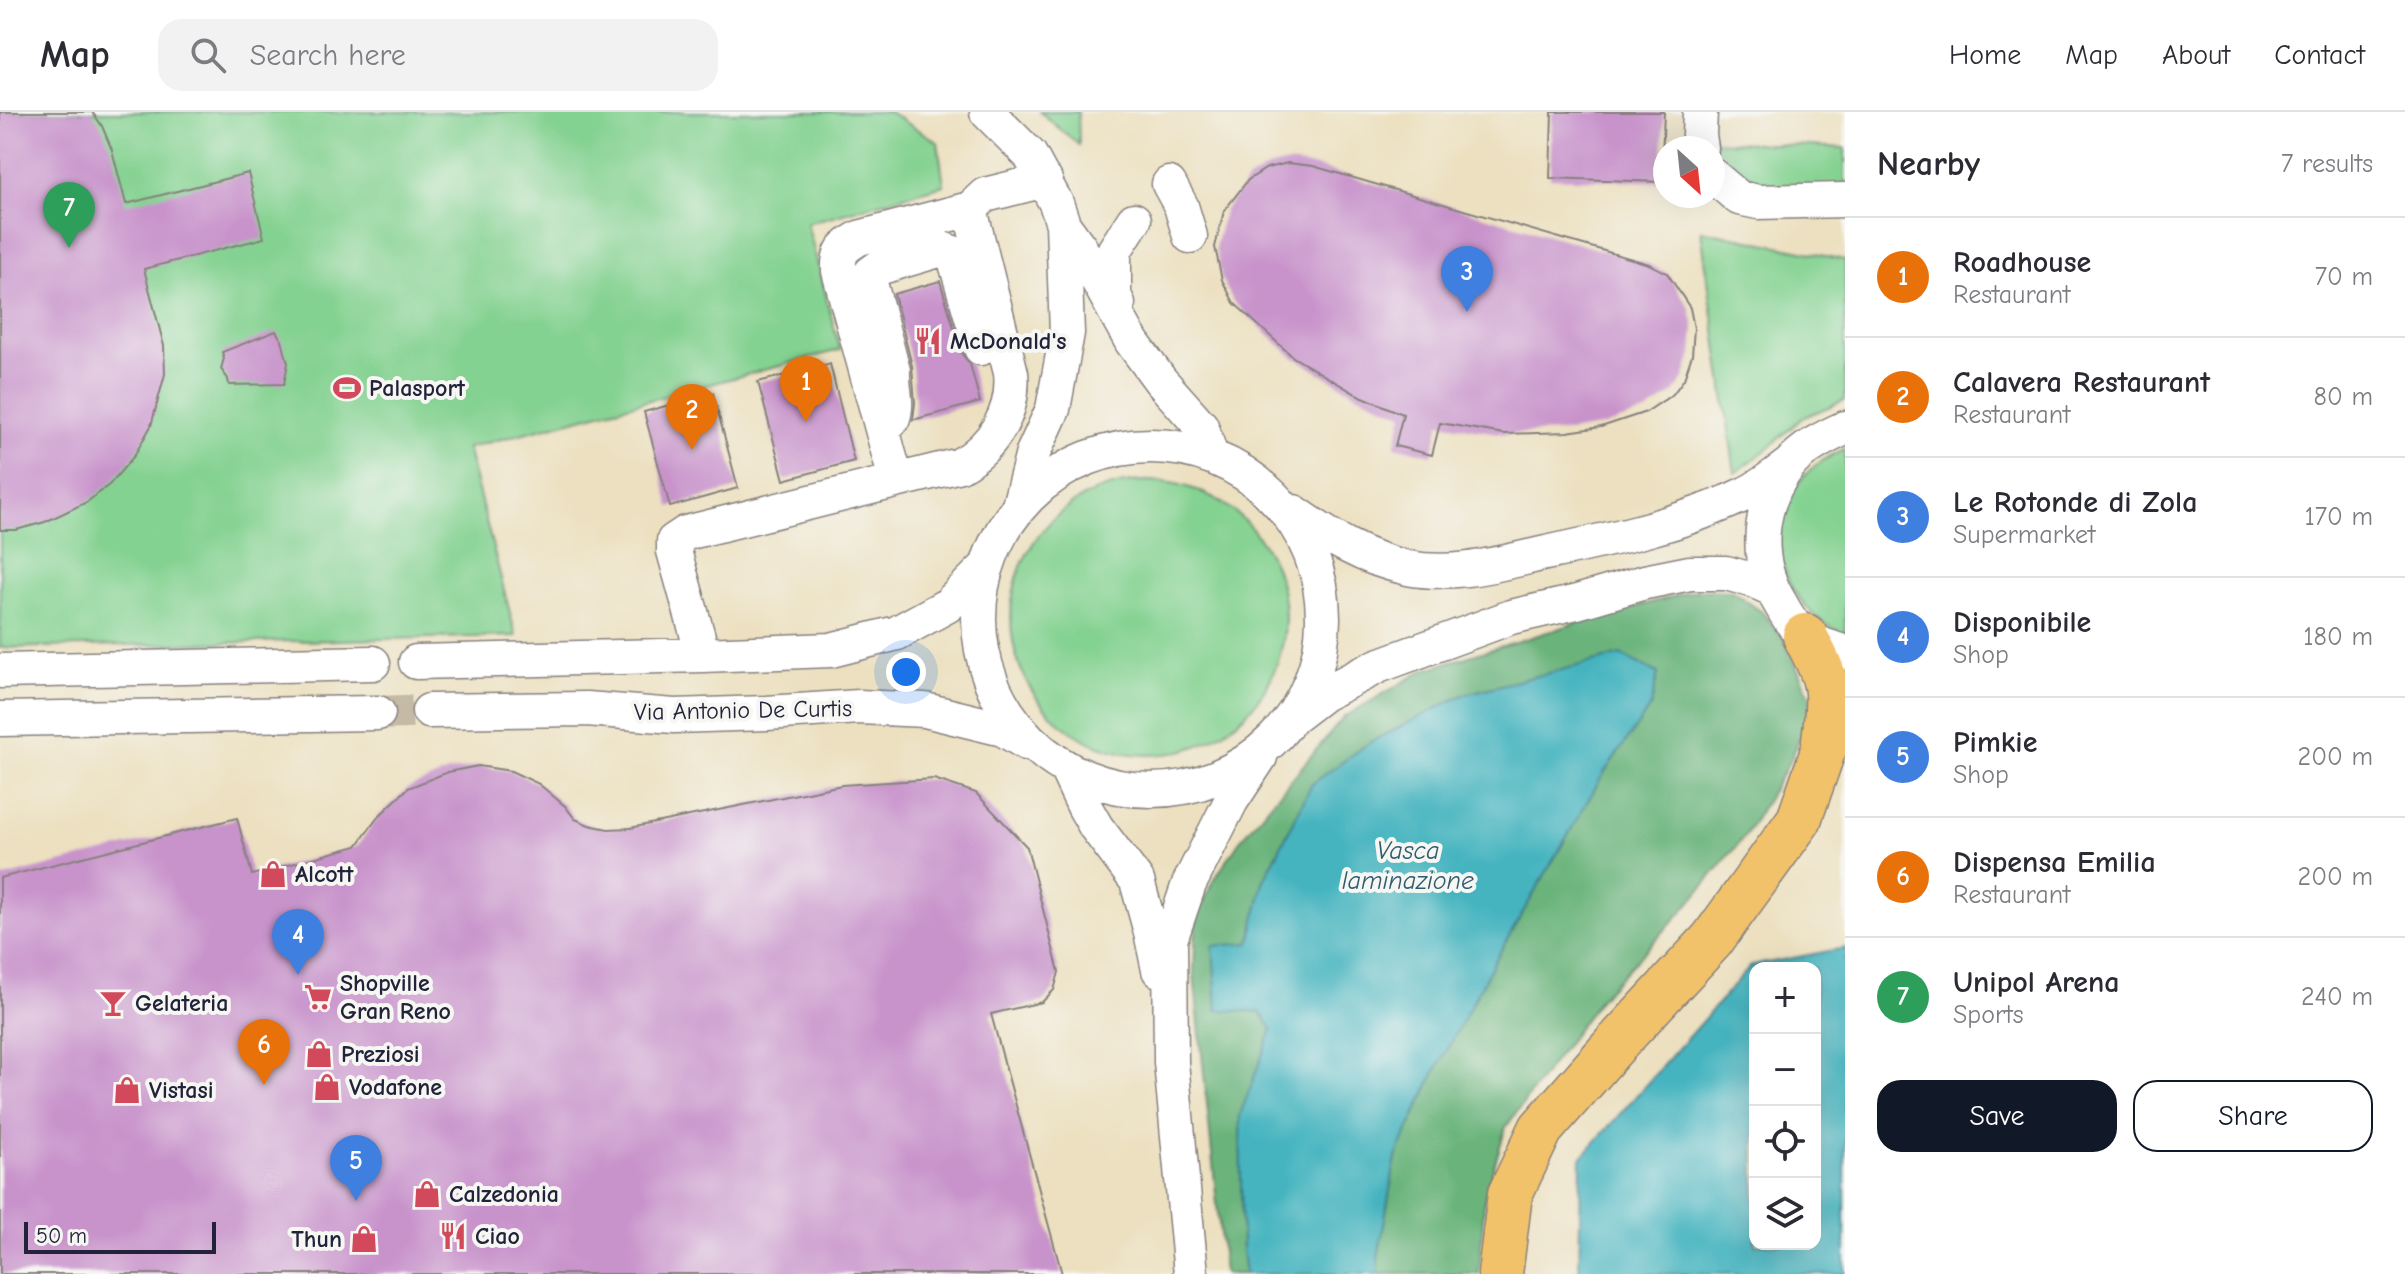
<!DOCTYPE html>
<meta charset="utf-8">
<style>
:root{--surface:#fff;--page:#f2f2f3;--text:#2b2b33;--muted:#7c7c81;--line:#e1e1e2;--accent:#111827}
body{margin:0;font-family:"Comic Neue",sans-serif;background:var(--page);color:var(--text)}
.controls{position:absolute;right:24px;bottom:24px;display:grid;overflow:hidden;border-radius:16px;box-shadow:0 8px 32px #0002}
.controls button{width:72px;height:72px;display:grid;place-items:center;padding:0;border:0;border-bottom:2px solid var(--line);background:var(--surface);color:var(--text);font:40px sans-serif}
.compass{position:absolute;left:1653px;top:24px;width:72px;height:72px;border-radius:50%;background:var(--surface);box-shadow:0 8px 32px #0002;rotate:153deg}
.scale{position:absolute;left:24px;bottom:20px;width:192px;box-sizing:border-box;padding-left:8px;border:4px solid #22223b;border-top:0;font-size:22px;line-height:28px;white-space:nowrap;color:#22223b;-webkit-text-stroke:6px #f6f6f2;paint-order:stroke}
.you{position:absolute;left:906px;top:560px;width:28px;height:28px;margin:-20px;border:6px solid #fff;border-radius:50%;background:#1a73e8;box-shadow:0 0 0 12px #1a73e833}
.badge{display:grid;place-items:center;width:52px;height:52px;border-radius:50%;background:var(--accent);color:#fff;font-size:26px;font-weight:700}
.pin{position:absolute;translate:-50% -66px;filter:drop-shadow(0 2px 4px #0008)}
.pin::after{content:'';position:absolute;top:42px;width:28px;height:24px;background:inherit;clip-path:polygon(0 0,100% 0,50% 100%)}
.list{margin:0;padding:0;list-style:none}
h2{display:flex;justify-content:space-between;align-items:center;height:104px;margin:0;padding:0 32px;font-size:34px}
h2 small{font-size:26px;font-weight:400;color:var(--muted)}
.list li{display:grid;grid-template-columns:52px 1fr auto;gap:24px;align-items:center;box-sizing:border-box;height:120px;padding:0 32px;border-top:2px solid var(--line)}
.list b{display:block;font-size:30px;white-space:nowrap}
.list p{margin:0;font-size:26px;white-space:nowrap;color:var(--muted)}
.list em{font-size:26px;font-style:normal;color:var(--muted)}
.actions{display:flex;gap:16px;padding:24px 32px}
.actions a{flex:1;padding:18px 0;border:2px solid var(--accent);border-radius:24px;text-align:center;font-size:28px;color:var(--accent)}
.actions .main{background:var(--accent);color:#fff}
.icon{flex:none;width:44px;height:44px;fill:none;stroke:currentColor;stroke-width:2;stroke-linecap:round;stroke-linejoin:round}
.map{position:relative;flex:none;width:1845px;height:1162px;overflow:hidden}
header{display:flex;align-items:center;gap:48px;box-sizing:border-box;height:112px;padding:0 40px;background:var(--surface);border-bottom:2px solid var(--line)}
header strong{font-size:38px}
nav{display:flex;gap:44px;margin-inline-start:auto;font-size:28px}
.search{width:560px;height:72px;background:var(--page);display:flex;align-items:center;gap:20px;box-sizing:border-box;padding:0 28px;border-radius:24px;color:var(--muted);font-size:30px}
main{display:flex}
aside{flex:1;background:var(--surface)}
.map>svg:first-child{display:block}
</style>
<header>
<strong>Map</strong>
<div class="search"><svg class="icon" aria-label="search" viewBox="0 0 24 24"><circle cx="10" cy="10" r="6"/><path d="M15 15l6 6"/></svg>Search here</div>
<nav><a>Home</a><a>Map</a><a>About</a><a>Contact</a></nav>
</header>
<main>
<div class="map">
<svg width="1845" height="1162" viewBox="0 0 1845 1162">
<rect width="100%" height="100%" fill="#f6f6f2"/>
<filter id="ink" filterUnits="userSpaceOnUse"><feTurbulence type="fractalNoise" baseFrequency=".0125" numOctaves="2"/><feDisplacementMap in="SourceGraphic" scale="16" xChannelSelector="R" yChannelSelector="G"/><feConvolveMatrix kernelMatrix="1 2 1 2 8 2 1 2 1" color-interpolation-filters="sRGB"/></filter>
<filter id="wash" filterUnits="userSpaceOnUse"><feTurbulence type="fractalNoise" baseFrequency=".006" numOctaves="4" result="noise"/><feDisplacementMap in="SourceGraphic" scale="32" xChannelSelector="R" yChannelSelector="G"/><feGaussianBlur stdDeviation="1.8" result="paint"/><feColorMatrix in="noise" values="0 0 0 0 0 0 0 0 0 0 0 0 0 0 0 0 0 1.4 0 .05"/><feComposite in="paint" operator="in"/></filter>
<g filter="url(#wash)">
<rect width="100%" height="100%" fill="#ece0c0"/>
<path fill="#84d291" stroke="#537a66" stroke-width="2" d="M0 0H889L938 30 944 73 807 111 840 238 467 336 516 524 0 536Z
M1040 0H1078L1079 33Z
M1714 29 1845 36V80L1753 78 1723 57 1717 45Z
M1701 118 1845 148V288L1802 306 1766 338 1735 361Z
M1845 337V522C1784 498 1758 422 1800 369 1812 354 1828 344 1845 337Z
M1011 506a137 137 0 1 1 274 0a137 137 0 1 1-274 0Z"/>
<path fill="#6bb47b" stroke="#466b5b" stroke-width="2" d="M1697 478 1732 479 1762 500 1784 527 1811 586 1804 616 1791 647 1745 724 1682 800 1601 885 1506 1015 1485 1083 1479 1162H1224L1194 862 1196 808 1212 771 1241 727 1344 605 1424 558 1577 511Z"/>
<path fill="#45b4bf" stroke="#346b7d" stroke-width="2" fill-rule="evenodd" d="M1621 543 1658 561 1651 594 1604 661 1493 852 1434 962 1396 1045 1378 1145 1379 1162H1245L1242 1139 1240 1003 1272 917 1260 900 1217 898 1213 834 1250 831 1263 770 1312 672 1370 630 1465 582Z
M1845 836V1162H1579L1581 1046 1751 854ZM1755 856H1815V1132H1755Z"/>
<g id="blocks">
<path fill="#c893cb" d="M0 0H92L102 14 112 38 126 92 248 61 264 126 144 157 164 234 165 262 151 314 134 344 110 372 87 390 45 410 16 418H0Z
M1552 0H1664L1661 70 1550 66Z
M1288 51 1313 54 1649 152 1667 161 1690 196 1694 216 1692 243 1684 267 1673 282 1646 300 1601 315 1567 320 1504 322 1440 311 1432 343 1395 334 1403 302 1356 282 1293 245 1234 191 1222 168 1215 135 1224 99 1248 68 1267 56Z
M940 169 962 242 970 252 980 290 913 308 915 291 912 254 894 182Z
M276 219 282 229 288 251 284 272 229 273 228 267 221 257 224 246 222 240Z
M830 252 854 349 784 368 758 270Z
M713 281 738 376 670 395 644 300Z
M478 654 511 659 539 672 565 694 575 707 589 713 608 717 630 716 842 673 934 667 976 681 1027 735 1059 860 1054 878 1042 890 991 902 1062 1162H0V766L237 706 252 763 357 734 378 705 408 676 448 660Z"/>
</g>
</g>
<g filter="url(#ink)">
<use href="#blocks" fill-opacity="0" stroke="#87817e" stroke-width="2"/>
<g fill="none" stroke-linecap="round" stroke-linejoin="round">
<path stroke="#c4baa5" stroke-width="34" stroke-dasharray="34 17" stroke-linecap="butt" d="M378 601 429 599"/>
<g stroke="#87817e" stroke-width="37">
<path id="minor" d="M987 0 1030 43 1056 91 1063 112 1067 221 1053 297 1033 341 1019 394
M1700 0 1699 23 1701 36
M1713 64 1739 86 1758 90 1845 88
M1169 72 1181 94 1190 124
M1064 114 1080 136 1132 230 1160 268 1201 314 1211 344
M1118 192 1114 183V139L1134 108
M892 308C899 292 892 277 893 259L869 167 871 161 878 156 942 137 953 141 981 236
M1845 316C1825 325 1803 336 1789 353 1758 393 1753 447 1780 491 1786 502 1795 517 1805 525 1816 532 1833 536 1845 541
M979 506a172 172 0 1 1 344 0a172 172 0 1 1-344 0Z
M896 368 839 159C838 139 843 136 859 126L970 97 985 83 1045 68
M1294 400C1331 426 1362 446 1408 456 1455 465 1501 451 1546 441 1613 427 1683 412 1745 382 1761 375 1776 362 1790 352
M703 543 674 439V429L686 421 960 353C993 335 1015 300 1011 261L970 97
M416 550 703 543 831 538 897 521 948 493 986 455
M0 559 373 551
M429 599 587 597 674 604 767 601 859 595 925 598 1003 617 1026 631
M1297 602 1323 582 1378 554 1511 505 1577 490 1645 470 1690 461H1726L1752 468 1770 476
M0 607 378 601
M1067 658 1084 694 1096 715 1137 769 1151 820 1159 858
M1191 1162 1171 950 1170 828 1189 772 1231 689 1260 645"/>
</g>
<g stroke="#87817e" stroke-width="47">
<path id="highway" d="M1805 524C1829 570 1831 576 1824 628
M1500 1162 1510 1082 1541 1017 1612 936 1712 828 1799 708 1823 639 1845 595"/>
</g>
<use href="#minor" stroke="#fff" stroke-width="34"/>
<use href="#highway" stroke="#f2c26a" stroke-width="44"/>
</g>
</g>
<defs>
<g id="restaurant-bare" transform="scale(2.16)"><path d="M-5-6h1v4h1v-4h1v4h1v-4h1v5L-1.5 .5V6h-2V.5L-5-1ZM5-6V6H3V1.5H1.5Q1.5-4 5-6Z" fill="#d1495b" stroke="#f6f6f2" stroke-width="2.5" paint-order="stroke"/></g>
<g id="stadium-bare" transform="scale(2.16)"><path d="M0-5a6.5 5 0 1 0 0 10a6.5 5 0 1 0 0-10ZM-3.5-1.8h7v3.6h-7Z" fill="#d1495b" stroke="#f6f6f2" stroke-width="2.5" paint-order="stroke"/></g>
<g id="shop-bare" transform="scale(2.16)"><path d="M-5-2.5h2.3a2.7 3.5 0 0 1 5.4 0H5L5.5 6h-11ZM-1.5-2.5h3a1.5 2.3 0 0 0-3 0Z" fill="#d1495b" stroke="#f6f6f2" stroke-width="2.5" paint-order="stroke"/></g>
<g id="supermarket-bare" transform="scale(2.16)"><path d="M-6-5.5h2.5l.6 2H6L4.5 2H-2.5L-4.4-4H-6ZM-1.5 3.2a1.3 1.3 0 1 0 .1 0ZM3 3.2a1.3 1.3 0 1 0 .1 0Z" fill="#d1495b" stroke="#f6f6f2" stroke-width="2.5" paint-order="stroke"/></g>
<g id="bar-bare" transform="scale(2.16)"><path d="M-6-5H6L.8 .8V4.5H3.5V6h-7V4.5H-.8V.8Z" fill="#d1495b" stroke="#f6f6f2" stroke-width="2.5" paint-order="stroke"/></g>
</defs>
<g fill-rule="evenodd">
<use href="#restaurant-bare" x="928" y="229"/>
<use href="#stadium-bare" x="347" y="276"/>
<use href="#shop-bare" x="273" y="762"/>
<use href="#supermarket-bare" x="318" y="885"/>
<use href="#bar-bare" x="113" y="891"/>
<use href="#shop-bare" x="319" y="942"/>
<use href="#shop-bare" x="327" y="975"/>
<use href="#shop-bare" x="127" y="978"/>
<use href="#shop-bare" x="427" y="1082"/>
<use href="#restaurant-bare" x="453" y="1124"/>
<use href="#shop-bare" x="364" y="1127"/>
</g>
<g text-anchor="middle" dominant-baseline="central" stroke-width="8" stroke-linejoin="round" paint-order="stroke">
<g font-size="24" font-weight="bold" fill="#22223b" stroke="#f6f6f2" text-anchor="start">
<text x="950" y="229">McDonald's</text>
<text x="369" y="276">Palasport</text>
<text x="295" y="762">Alcott</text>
<text x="340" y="871">Shopville<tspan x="340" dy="28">Gran Reno</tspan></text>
<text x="135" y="891">Gelateria</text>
<text x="341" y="942">Preziosi</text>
<text x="349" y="975">Vodafone</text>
<text x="149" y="978">Vistasi</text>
<text x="449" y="1082">Calzedonia</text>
<text x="475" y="1124">Ciao</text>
<text x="342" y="1127" text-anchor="end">Thun</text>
</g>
<g font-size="24" fill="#22223b" stroke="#f6f6f2">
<text transform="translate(743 598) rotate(-1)">Via Antonio De Curtis</text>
</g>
<g font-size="26" font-style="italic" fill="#305c70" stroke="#f6f6f2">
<text x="1408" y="739">Vasca<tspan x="1408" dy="30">laminazione</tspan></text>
</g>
</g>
</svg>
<div class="controls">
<button>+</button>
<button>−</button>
<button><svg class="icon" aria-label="locate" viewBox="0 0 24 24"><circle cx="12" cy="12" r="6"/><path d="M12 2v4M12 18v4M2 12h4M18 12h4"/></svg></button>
<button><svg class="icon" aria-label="layers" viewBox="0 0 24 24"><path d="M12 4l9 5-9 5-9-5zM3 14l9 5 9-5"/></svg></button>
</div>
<svg class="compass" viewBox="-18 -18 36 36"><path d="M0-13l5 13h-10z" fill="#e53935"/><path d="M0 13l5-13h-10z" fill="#7c7c81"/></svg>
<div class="scale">50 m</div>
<div class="you"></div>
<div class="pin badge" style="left:806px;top:310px;background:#e8710a">1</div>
<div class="pin badge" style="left:692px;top:338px;background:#e8710a">2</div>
<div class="pin badge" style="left:1467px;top:200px;background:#3f7fe0">3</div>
<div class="pin badge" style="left:298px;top:863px;background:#3f7fe0">4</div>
<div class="pin badge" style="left:356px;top:1089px;background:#3f7fe0">5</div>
<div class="pin badge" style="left:264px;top:973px;background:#e8710a">6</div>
<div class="pin badge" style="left:69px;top:136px;background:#2e9e5b">7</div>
</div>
<aside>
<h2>Nearby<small>7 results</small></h2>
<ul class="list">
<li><span class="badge" style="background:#e8710a">1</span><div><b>Roadhouse</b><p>Restaurant</p></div><em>70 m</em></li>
<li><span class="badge" style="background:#e8710a">2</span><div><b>Calavera Restaurant</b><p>Restaurant</p></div><em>80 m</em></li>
<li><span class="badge" style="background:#3f7fe0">3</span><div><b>Le Rotonde di Zola</b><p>Supermarket</p></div><em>170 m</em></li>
<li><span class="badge" style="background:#3f7fe0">4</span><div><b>Disponibile</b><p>Shop</p></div><em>180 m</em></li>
<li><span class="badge" style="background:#3f7fe0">5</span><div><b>Pimkie</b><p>Shop</p></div><em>200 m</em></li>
<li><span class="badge" style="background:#e8710a">6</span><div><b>Dispensa Emilia</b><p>Restaurant</p></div><em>200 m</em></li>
<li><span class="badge" style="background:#2e9e5b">7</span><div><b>Unipol Arena</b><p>Sports</p></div><em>240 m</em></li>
</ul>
<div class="actions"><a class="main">Save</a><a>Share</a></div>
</aside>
</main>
